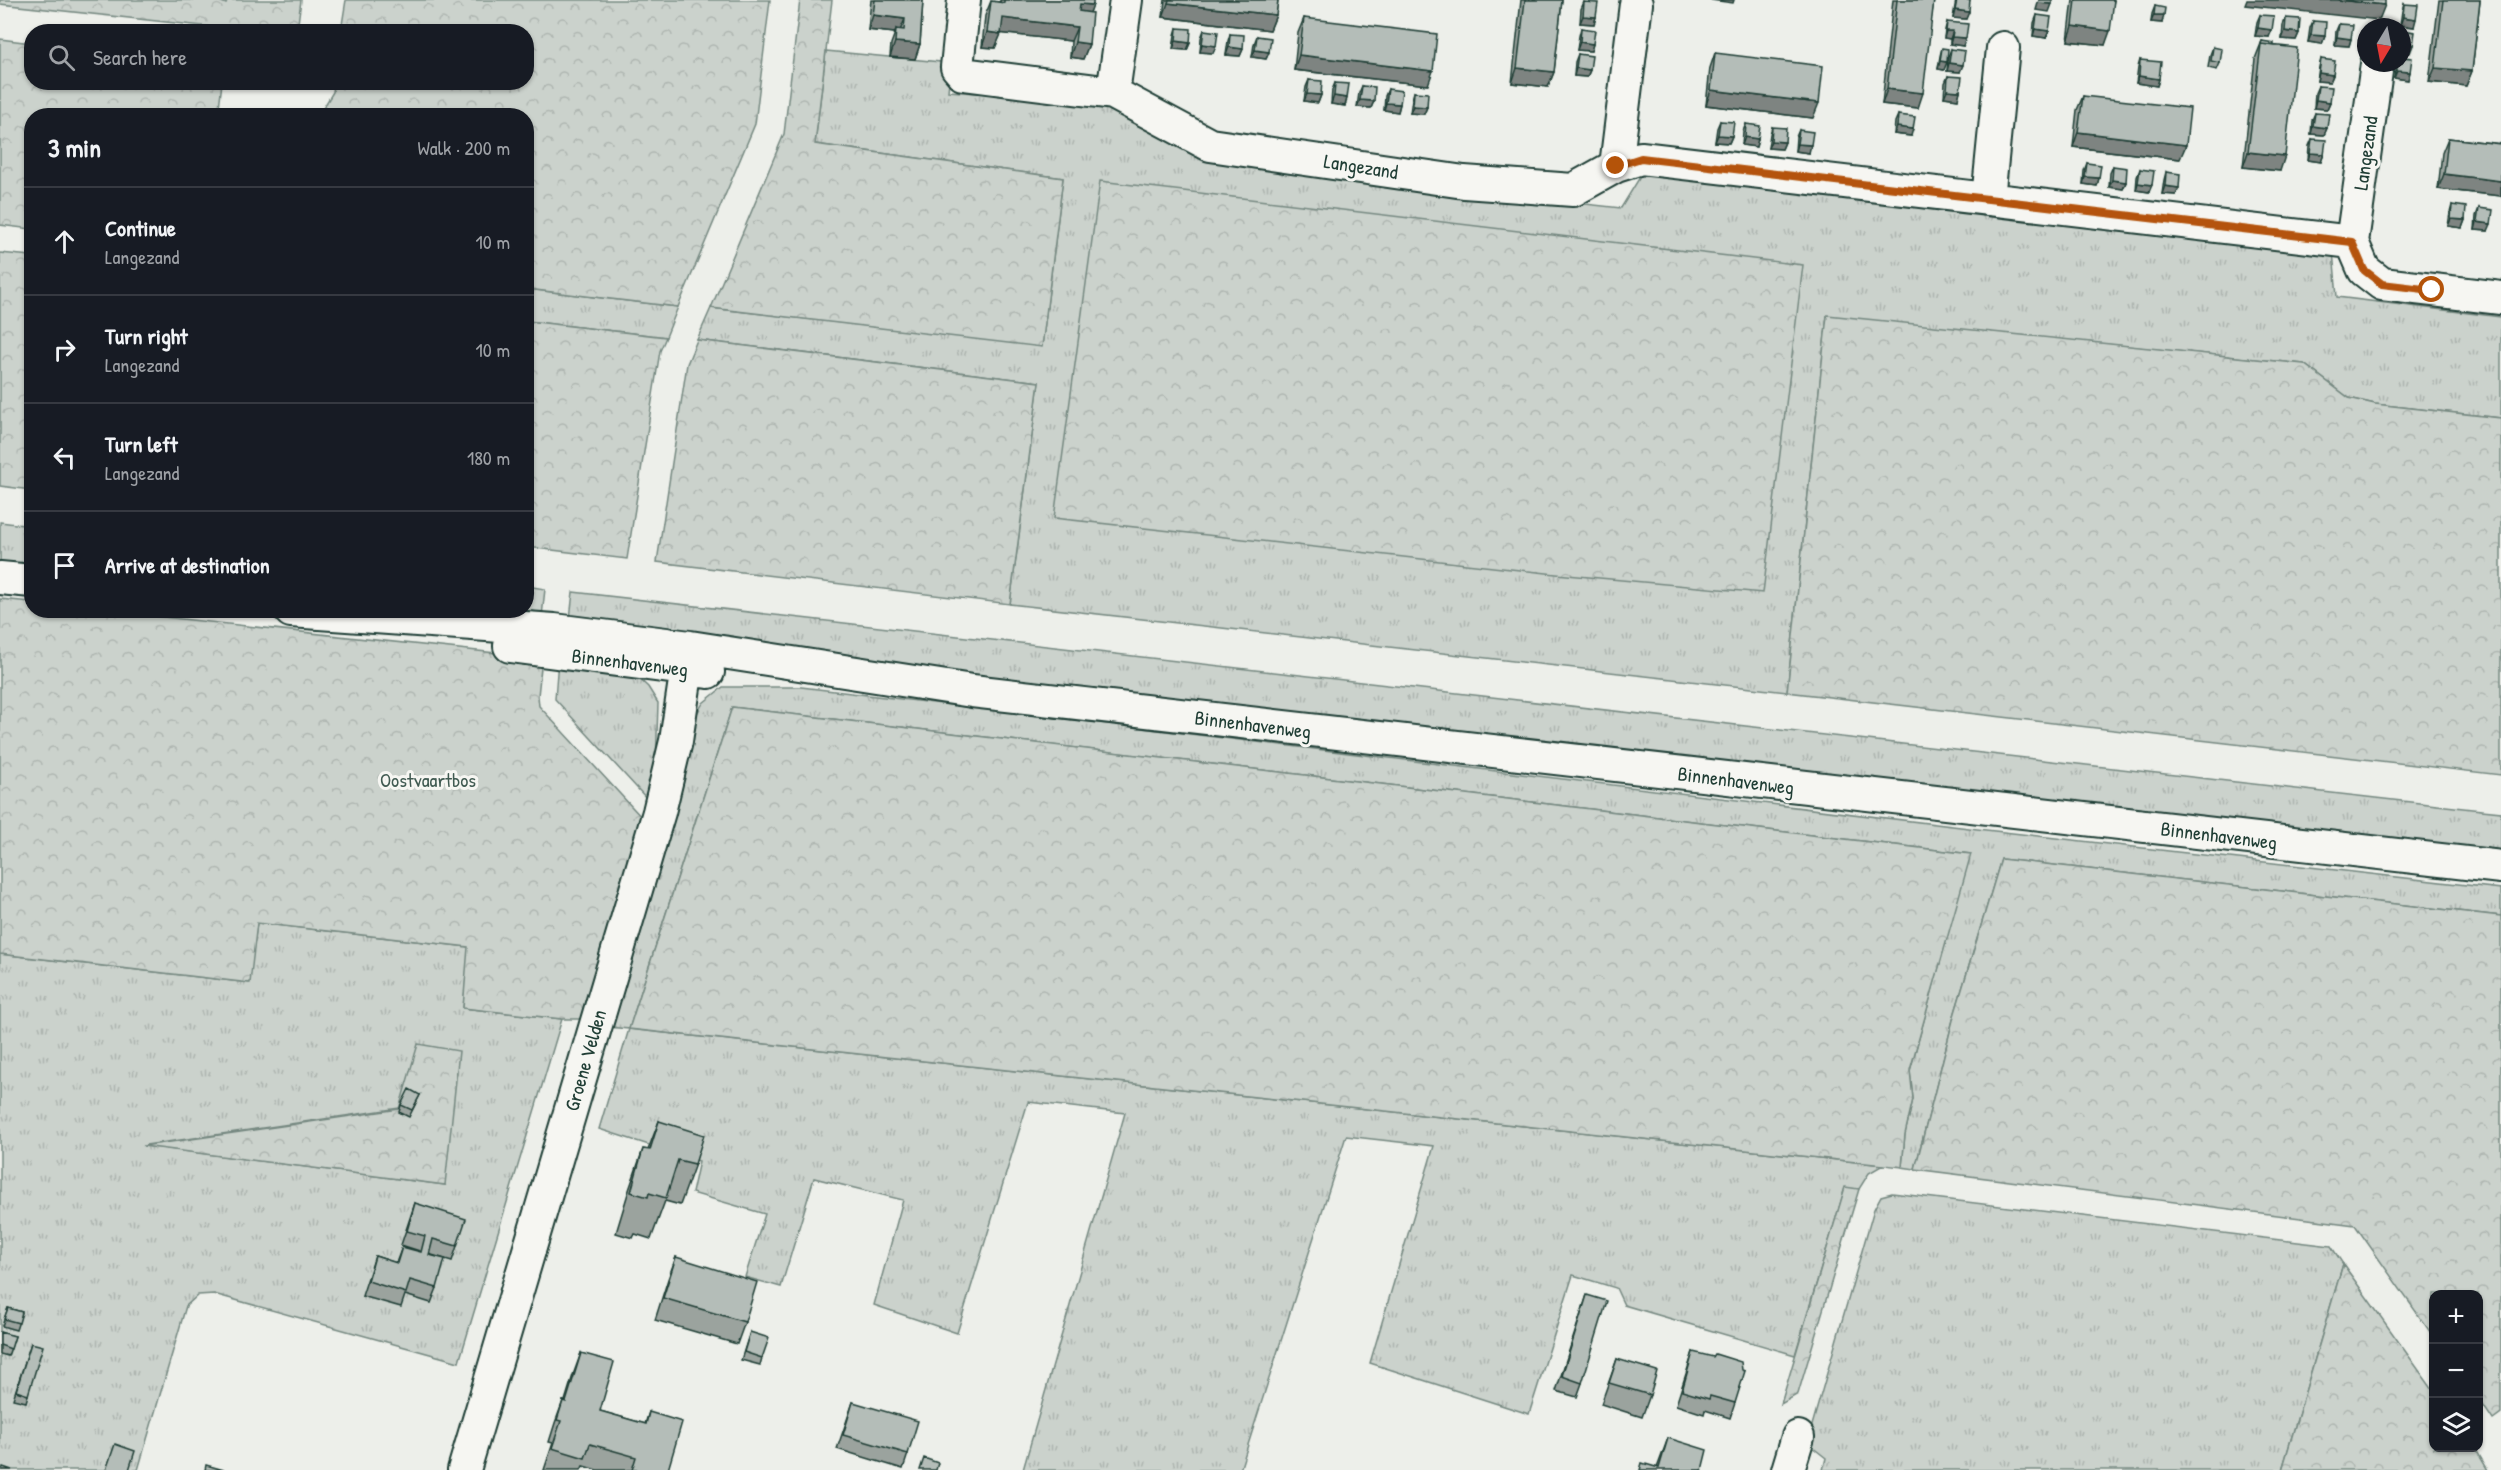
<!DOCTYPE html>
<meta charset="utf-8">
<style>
:root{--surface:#171b24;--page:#20242c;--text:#f1f3f6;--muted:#9ea1a6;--line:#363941}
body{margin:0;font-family:"Patrick Hand",sans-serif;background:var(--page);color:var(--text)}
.controls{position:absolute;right:18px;bottom:18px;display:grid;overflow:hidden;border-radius:12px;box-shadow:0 2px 4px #0004}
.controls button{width:54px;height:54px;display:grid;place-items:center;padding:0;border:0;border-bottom:2px solid var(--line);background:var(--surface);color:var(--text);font:30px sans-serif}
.compass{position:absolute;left:2357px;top:18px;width:54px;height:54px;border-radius:50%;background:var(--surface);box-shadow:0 2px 4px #0004;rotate:190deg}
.stop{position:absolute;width:18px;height:18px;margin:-14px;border:4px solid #b45309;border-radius:50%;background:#fff}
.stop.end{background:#b45309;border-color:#fff;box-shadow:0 2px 6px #0008}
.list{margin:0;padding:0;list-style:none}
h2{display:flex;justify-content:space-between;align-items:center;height:78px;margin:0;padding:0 24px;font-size:26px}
h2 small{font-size:20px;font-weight:400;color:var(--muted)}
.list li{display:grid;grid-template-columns:39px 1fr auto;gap:18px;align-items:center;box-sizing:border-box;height:108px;padding:0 24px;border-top:2px solid var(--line)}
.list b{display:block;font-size:22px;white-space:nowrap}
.list p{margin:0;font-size:20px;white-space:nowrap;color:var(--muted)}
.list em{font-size:20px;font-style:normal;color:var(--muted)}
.icon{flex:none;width:33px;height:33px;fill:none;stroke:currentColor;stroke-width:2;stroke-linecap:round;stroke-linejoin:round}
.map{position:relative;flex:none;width:2501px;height:1470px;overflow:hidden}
.search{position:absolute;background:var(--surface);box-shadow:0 2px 4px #0004;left:24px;top:24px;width:510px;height:66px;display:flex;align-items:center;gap:15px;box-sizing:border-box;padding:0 21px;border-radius:24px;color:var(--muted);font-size:22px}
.panel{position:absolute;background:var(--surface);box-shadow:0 2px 4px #0004;left:24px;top:108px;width:510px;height:510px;border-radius:24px}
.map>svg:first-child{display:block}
</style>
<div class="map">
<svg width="2501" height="1470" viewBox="0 0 2501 1470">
<defs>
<pattern id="grass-tufts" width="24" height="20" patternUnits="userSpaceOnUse" patternTransform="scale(1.5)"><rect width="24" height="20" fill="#cbd2cc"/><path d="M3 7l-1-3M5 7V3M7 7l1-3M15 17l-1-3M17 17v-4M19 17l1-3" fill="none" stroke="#aeb5b0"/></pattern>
<pattern id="forest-crowns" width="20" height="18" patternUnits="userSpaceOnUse" patternTransform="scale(1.5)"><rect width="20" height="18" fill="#cbd2cc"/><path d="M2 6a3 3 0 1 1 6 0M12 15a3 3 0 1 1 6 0" fill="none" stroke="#aeb5b0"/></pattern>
</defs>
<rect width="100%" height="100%" fill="#edefea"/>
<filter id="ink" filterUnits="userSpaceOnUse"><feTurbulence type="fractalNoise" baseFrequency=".0167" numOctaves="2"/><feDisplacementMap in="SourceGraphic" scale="12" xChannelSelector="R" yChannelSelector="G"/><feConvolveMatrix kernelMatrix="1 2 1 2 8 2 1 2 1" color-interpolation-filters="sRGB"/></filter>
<g filter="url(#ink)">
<path fill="url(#grass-tufts)" stroke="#758880" stroke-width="1.5" fill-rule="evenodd" d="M826 51 951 63 948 91 1125 103 1225 164 1621 208 1643 172 2333 251 2337 297 2501 317V418L2375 404 2349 398 2304 364 1827 316 1787 692 1010 604 1039 382 697 340 711 308 1042 346 1063 178 815 144Z
M527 289 678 307 666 337 527 321Z
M0 522 31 526V565L0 562Z
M527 586 545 589 541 625 421 611 526 610Z
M573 592 2472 809 2501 812V852L1168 700 569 628Z
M558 660 633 673 648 687 658 703 656 766 648 800 555 699Z
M723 687H801L1977 829 2501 889V916L2001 859 1954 1016 1915 1169 1902 1167 1905 1134 1913 1099 1910 1071 1970 854 732 707 629 1029 1883 1165 1869 1173 1859 1189 1845 1188 1795 1355 1624 1305 1616 1288 1573 1275 1529 1414 1370 1363 1434 1146 1346 1136 1240 1470H1023L1125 1113 1028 1102 957 1333 874 1305 903 1200 814 1178 781 1287 745 1277 765 1214 692 1193 699 1161 599 1129 629 1029 608 1027 689 728 703 703Z
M257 923 469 947 463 1008 562 1019 459 1362 214 1294 198 1295 186 1306 138 1470H0V954L249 983ZM399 1108 445 1185 145 1146 146 1145Z
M1892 1193 2331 1246 2343 1264 2282 1470H1823L1826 1458 1807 1443 1874 1209 1881 1196Z"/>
<path fill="url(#forest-crowns)" stroke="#758880" stroke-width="1.5" d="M0 0H217L226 4 227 0H301L297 31H249L0 4Z
M346 0H770L755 124 678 307 527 289 526 116 319 115 333 92 334 83 526 82V32L341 31Z
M800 0H832L815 144 1063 178 1042 347 711 308 784 134Z
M0 39 31 43 32 82 222 83 218 115 32 116 31 229 0 225Z
M1100 181 1803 265 1763 593 1556 574 1054 518Z
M0 253 31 256V490L0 486Z
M1827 315 2304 364 2349 398 2375 404 2501 418V775L1787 692Z
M527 321 666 337 660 351 627 559 527 547Z
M697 340 1039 382 1010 604 657 562 687 364Z
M0 599 31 602 32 610 107 611 542 658 538 696 539 706 643 819 584 1019H562L463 1008 468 947 257 923 250 983 0 954Z
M732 707 1971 854 1910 1070 1913 1099 1905 1134 1902 1167 629 1029Z
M2001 859 2501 916V1414L2493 1420 2479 1399 2478 1294H2434L2433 1336 2355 1225 1915 1169 1954 1016Z
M418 1044 459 1051 445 1185 143 1146 399 1109Z
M1845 1187 1859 1189 1798 1394 1781 1404Z
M2343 1264 2433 1390 2434 1448H2475L2488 1470H2282Z"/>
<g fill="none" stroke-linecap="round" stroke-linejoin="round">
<g stroke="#1f3d34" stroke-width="36">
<path id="minor" d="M964 0 957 67 963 74 1113 93 1210 145 1464 182 1573 190 1616 166 1641 158 2352 242 2364 270 2382 284 2501 298
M1113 93 1126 0
M1616 166 1636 4
M1988 199 2003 48
M2352 242 2377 64
M0 578 32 581
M291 611 554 630 690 647 972 691 2501 867
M510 646 708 672
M464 1470 659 812 676 741 690 647
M1788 1470 1798 1437"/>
</g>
<use href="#minor" stroke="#f6f6f2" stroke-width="32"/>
</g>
<path fill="#9ba39e" stroke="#1f3d34" stroke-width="1.5" d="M871 0H923L920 44 915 59 890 57 891 44 895 33 868 30Z
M1000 0H1093L1090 13 1089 44 1083 59 1070 57 1071 41 1001 33 995 48 982 47 985 16 991 1 1000 2Z
M1165 0H1278L1276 15 1270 30 1163 17Z
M1521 0H1562L1554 72 1548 87 1512 83Z
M1893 0H1934L1918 108 1882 104Z
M1956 0H1970L1966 19 1953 18Z
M2073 0H2114L2105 45 2068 41Z
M2439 0H2480L2472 71 2466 86 2429 82Z
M1584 2 1596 17 1594 24 1580 23 1581 9Z
M2404 4 2414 27 2400 25 2402 11Z
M2155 6 2162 23 2151 22 2152 14Z
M2037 15 2049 31 2046 38 2033 36 2034 23Z
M2260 15 2269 37 2255 36 2257 22Z
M1304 18 1428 85 1294 70 1298 33Z
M2286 18 2299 33 2296 40 2282 39 2283 25Z
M2313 21 2325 36 2322 44 2308 42 2310 28Z
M1947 22 1963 46 1950 44V39L1944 38 1945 30Z
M2339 24 2351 39 2349 46 2335 45 2336 31Z
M2365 27 2366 49 2361 48 2363 34Z
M1177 28 1190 43 1187 50 1173 49 1175 35Z
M1581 28 1593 44 1591 51 1577 50 1579 36Z
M1204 30 1216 46 1213 53 1200 52 1201 38Z
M1230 34 1243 49 1240 56 1226 55 1228 41Z
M1257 36 1269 52 1266 59 1252 57 1254 44Z
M2262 41 2274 46 2280 171 2243 167 2255 59Z
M2213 47 2220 63 2217 70 2208 68 2210 55Z
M1942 48 1944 70 1938 69 1940 56Z
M1951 49 1960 72 1947 71 1948 57Z
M1715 53 1813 118 1706 105 1710 68Z
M1578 54 1590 70 1587 77 1574 76 1575 62Z
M2321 59 2333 75 2330 82 2317 81 2319 67Z
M2140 60 2159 79 2157 86 2136 83 2138 67Z
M2396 63H2402L2410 72 2408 80 2394 78Z
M1948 76 1960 91 1958 99 1944 97 1945 83Z
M1309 80 1321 95 1318 103 1304 101 1306 87Z
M1335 83 1347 98 1345 106 1331 104 1332 90Z
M1362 86 1374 101 1371 108 1357 107 1359 93Z
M2318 86 2330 102 2327 109 2314 108 2315 93Z
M1388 89 1400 104 1398 112 1384 110 1385 96Z
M1414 92 1427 107 1424 114 1410 113 1412 99Z
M2083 96 2180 159 2073 147 2077 110Z
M2315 113 2327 128 2324 135 2311 134 2312 120Z
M1898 115 1911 136 1894 134 1895 122Z
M1720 121 1732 136 1729 143 1715 142 1717 128Z
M1746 124 1758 139 1756 147 1742 145 1743 131Z
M1772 127 1785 142 1782 149 1768 148 1770 134Z
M1799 130 1809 153 1795 151 1796 137Z
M2448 138 2501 144V196L2438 189 2442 153Z
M2312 139 2324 154 2321 162 2308 160 2309 146Z
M2087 163 2099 178 2097 186 2083 184 2084 171Z
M2113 166 2126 182 2123 189 2109 187 2110 173Z
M2140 169 2149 192 2136 190 2137 177Z
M2166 172 2176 195 2162 194 2164 180Z
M2452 205 2465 220 2462 228 2448 226 2450 213Z
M2479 208 2488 231 2475 230 2476 216Z
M420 1095 409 1117 399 1112 401 1105Z
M659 1121 695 1164 680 1205 665 1201 651 1239 635 1234 633 1238 616 1233 629 1190 643 1149 648 1150Z
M415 1203 457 1246 452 1261 429 1254 437 1288 431 1303 405 1295 401 1307 362 1296 375 1256 396 1263 402 1247 420 1252V1251L401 1245Z
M676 1257 745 1322 737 1344 655 1320 668 1279Z
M1587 1295 1582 1383 1577 1397 1556 1391Z
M8 1308 22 1312 16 1330 2 1326Z
M750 1332 762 1358 760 1365 741 1360Z
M0 1333 15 1336 8 1356 0 1354Z
M31 1343 28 1395 26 1402 13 1399Z
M1693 1352 1735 1403 1730 1418 1705 1410 1704 1414 1676 1405Z
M581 1353 600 1411 645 1424 649 1412 668 1470H597L583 1466 581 1470H544L553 1443 549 1442 555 1423 563 1401H565L573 1375Z
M1617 1359 1650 1395 1642 1417 1601 1404Z
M853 1402 908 1454 903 1469 837 1449Z
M1668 1438 1702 1470 1657 1468Z"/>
<path fill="#7e8481" stroke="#1f3d34" stroke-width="1.5" d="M1711 0H1734L1733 3Z
M2247 0H2338L2385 5 2379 20 2245 5Z
M1168 3 1276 15 1270 30 1163 17Z
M2038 3 2052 4 2049 12 2036 10Z
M1080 4 1093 5 1087 20 1075 18Z
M1955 10 1969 12 1966 19 1953 18Z
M873 15 905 19 899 33 896 29 895 33 868 30Z
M2154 15H2164L2162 23 2151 22Z
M1583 16 1596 17 1594 24 1580 23Z
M2403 17 2416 19 2414 27 2400 25Z
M1003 18 1077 27 1071 41 997 33Z
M2073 26 2110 31 2105 45 2068 41Z
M2258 28 2272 30 2269 37 2255 36Z
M2035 29 2049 31 2046 38 2033 36Z
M1946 31H1953L1950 39 1944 38Z
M2285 31 2299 33 2296 40 2282 39Z
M987 32 1001 34 995 48 982 47Z
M2311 35 2325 36 2322 44 2308 42Z
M1952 37 1966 38 1963 46 1950 44Z
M2337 37 2351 39 2349 46 2335 45Z
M1176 41 1190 43 1187 50 1173 49Z
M2364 41H2366V49L2361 48Z
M895 42 920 44 915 59 890 57Z
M1075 42 1089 44 1083 59 1070 57Z
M1580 42 1593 44 1591 51 1577 50Z
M1202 44 1216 46 1213 53 1200 52Z
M2402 44 2413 45 2410 53 2402 52Z
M1229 47 1243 49 1240 56 1226 55Z
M1255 50 1269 52 1266 59 1252 57Z
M1299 55 1433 71 1428 85 1294 70Z
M1940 61 1947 62 1944 70 1938 69Z
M1949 63 1963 65 1960 72 1947 71Z
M1517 68 1554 72 1548 87 1512 83Z
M1576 68 1590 70 1587 77 1574 76Z
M2435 68 2472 71 2466 86 2429 82Z
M2397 71 2410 72 2408 80 2394 78Z
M2319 73 2333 75 2330 82 2317 81Z
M2139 76 2159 79 2157 86 2136 83Z
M1887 89 1923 93 1918 108 1882 104Z
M1711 90 1819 103 1813 118 1706 105Z
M1947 90 1960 91 1958 99 1944 97Z
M1307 94 1321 95 1318 103 1304 101Z
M1334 96 1347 98 1345 106 1331 104Z
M1360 100 1374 101 1371 108 1357 107Z
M2316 100 2330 102 2327 109 2314 108Z
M1386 103 1400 104 1398 112 1384 110Z
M1413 106 1427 107 1424 114 1410 113Z
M2313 126 2327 128 2324 135 2311 134Z
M1897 127 1913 129 1911 136 1894 134Z
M2078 132 2186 145 2180 159 2073 147Z
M1718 135 1732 136 1729 143 1715 142Z
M1745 137 1758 139 1756 147 1742 145Z
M1771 141 1785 142 1782 149 1768 148Z
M1797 144 1811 145 1809 153 1795 151Z
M2248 152 2285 156 2280 171 2243 167Z
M2310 153 2324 154 2321 162 2308 160Z
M2444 174 2501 181V196L2438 189Z
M2085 177 2099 178 2097 186 2083 184Z
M2112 180 2126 182 2123 189 2109 187Z
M2138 183 2152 185 2149 192 2136 190Z
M2165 186 2179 188 2176 195 2162 194Z
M2451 219 2465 220 2462 228 2448 226Z
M2477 222 2491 224 2488 231 2475 230Z"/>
<path fill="#b4bdb8" stroke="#1f3d34" stroke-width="1.5" d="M875 0H923L920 44 895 42 896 29 904 30 905 19 873 15Z
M1004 0H1093V5L1080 4 1079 11 1092 13 1089 44 1075 42 1077 27 1003 18 1001 34 987 32 991 1 1004 3Z
M1169 0H1278L1276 15 1168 3Z
M1525 0H1562L1554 72 1517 68Z
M1897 0H1934L1923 93 1887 89Z
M1957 0H1970L1969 12 1955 10Z
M2039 0H2052V4L2038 3Z
M2076 0H2114L2110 31 2073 26Z
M2338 0H2385V5Z
M2443 0H2480L2472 71 2435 68Z
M1584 2 1598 3 1596 17 1583 16Z
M2404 4 2418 5 2416 19 2403 17Z
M2155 6 2165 8 2164 15H2154Z
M2037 15 2051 17 2049 31 2035 29Z
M2260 15 2274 16 2272 30 2258 28Z
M1304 18 1437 34 1433 71 1299 55Z
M2286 18 2300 19 2299 33 2285 31Z
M2313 21 2326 22 2325 36 2311 35Z
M1947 22 1968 24 1966 38 1952 37 1953 31H1946Z
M2339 24 2353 25 2351 39 2337 37Z
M2365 27H2366V41H2364Z
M1177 28 1191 29 1190 43 1176 41Z
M1581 28 1595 30 1593 44 1580 42Z
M1204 30 1218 32 1216 46 1202 44Z
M2402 30 2415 32 2413 45 2402 44Z
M1230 34 1244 35 1243 49 1229 47Z
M1257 36 1271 38 1269 52 1255 50Z
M2262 41 2274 43V46L2261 44Z
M2261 44 2297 48 2285 156 2248 152Z
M2213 47 2222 49 2220 63 2211 61Z
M1942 48 1948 49 1947 62 1940 61Z
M1951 49 1965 51 1963 65 1949 63Z
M1715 53 1823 66 1819 103 1711 90Z
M1578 54 1592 56 1590 70 1576 68Z
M2402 57 2412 58 2410 72 2397 71V63H2402Z
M2321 59 2335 61 2333 75 2319 73Z
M2140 60 2161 62 2159 79 2139 76Z
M1948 76 1962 77 1960 91 1947 90Z
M1309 80 1322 81 1321 95 1307 94Z
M1335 83 1349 84 1347 98 1334 96Z
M1362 86 1375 87 1374 101 1360 100Z
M2318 86 2332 87 2330 102 2316 100Z
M1388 89 1402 91 1400 104 1386 103Z
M1414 92 1428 93 1427 107 1413 106Z
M2083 96 2190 108 2186 145 2078 132Z
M2315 113 2329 114 2327 128 2313 126Z
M1898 115 1915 117 1913 129 1897 127Z
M1720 121 1734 122 1732 136 1718 135Z
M1746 124 1760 126 1758 139 1745 137Z
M1772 127 1786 128 1785 142 1771 141Z
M1799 130 1813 132 1811 145 1797 144Z
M2448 138 2501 144V181L2444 174Z
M2312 139 2326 140 2324 154 2310 153Z
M2087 163 2101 165 2099 178 2085 177Z
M2113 166 2127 168 2126 182 2112 180Z
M2140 169 2154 171 2152 185 2138 183Z
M2166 172 2180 174 2179 188 2165 186Z
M2452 205 2466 207 2465 220 2451 219Z
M2479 208 2493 210 2491 224 2477 222Z
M409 1089 420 1095 412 1110 401 1105Z
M659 1121 704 1135 695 1164 678 1160 666 1198 649 1193 648 1197 631 1192 643 1149 650 1150Z
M415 1203 466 1219 457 1246 433 1239 429 1255 445 1259 437 1288 410 1280 406 1293 368 1281 375 1256 397 1263 402 1247 421 1252 425 1236 407 1231Z
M676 1257 757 1282 745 1322 663 1298Z
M1587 1295 1607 1301 1582 1383 1562 1376Z
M8 1308 22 1312 19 1323 4 1319Z
M0 1332 15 1336 11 1349 0 1345Z
M750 1332 769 1338 762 1358 744 1352Z
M31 1343 43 1346 28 1395 16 1391Z
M1693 1352 1713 1357 1715 1354 1741 1362 1742 1370 1745 1371 1735 1403 1710 1396 1709 1399 1682 1391Z
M581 1353 614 1362 600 1411 646 1424 649 1412 682 1422 668 1470H632L636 1457 590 1444 585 1458 552 1448 561 1421 557 1420 563 1401 566 1402Z
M1617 1359 1657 1371 1650 1395 1609 1383Z
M853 1402 918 1421 908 1454 843 1435Z
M1668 1438 1707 1450 1702 1470H1640L1642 1463 1659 1468Z
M115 1444 135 1451 129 1470H106Z
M924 1458 938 1463 936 1470H920Z
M206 1465 224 1470H205Z
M3 1467 12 1470H2Z"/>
</g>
<g fill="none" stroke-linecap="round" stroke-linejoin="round" filter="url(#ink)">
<path stroke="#b45309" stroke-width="8" d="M1616 166 1641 158 2352 242 2364 270 2382 284 2432 290"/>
</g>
<g text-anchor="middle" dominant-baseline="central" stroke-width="6" stroke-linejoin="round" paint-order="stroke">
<g font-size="20" fill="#1f3d34" stroke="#f6f6f2">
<text transform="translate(2365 153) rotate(-82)">Langezand</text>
<text transform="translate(1361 166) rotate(9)">Langezand</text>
<text transform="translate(630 662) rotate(7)">Binnenhavenweg</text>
<text transform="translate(1253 724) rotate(7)">Binnenhavenweg</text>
<text transform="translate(1736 780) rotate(7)">Binnenhavenweg</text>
<text transform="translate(2219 835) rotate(7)">Binnenhavenweg</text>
<text transform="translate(585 1060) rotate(-74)">Groene Velden</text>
</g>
<g font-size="20" fill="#415b52" stroke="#f6f6f2">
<text x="428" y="779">Oostvaartbos</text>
</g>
</g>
</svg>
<div class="controls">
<button>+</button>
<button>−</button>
<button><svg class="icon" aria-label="layers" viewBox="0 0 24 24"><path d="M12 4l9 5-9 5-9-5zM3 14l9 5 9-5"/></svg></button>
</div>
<svg class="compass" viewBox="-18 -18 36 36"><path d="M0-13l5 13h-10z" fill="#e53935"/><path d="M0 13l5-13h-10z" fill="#9ea1a6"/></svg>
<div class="stop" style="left:2432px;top:290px"></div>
<div class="stop end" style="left:1616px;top:166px"></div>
<div class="search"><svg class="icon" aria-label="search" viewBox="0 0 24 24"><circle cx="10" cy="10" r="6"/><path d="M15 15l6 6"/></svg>Search here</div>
<section class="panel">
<h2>3 min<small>Walk · 200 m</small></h2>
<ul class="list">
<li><svg class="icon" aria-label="ahead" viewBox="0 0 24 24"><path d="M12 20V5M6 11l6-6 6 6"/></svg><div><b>Continue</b><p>Langezand</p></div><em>10 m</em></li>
<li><svg class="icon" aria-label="right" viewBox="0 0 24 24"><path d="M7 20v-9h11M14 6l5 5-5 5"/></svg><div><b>Turn right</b><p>Langezand</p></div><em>10 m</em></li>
<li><svg class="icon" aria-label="left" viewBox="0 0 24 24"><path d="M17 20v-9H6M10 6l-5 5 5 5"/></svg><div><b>Turn left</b><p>Langezand</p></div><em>180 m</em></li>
<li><svg class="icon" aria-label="arrive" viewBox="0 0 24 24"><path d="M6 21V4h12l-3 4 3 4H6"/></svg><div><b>Arrive at destination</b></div></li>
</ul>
</section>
</div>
